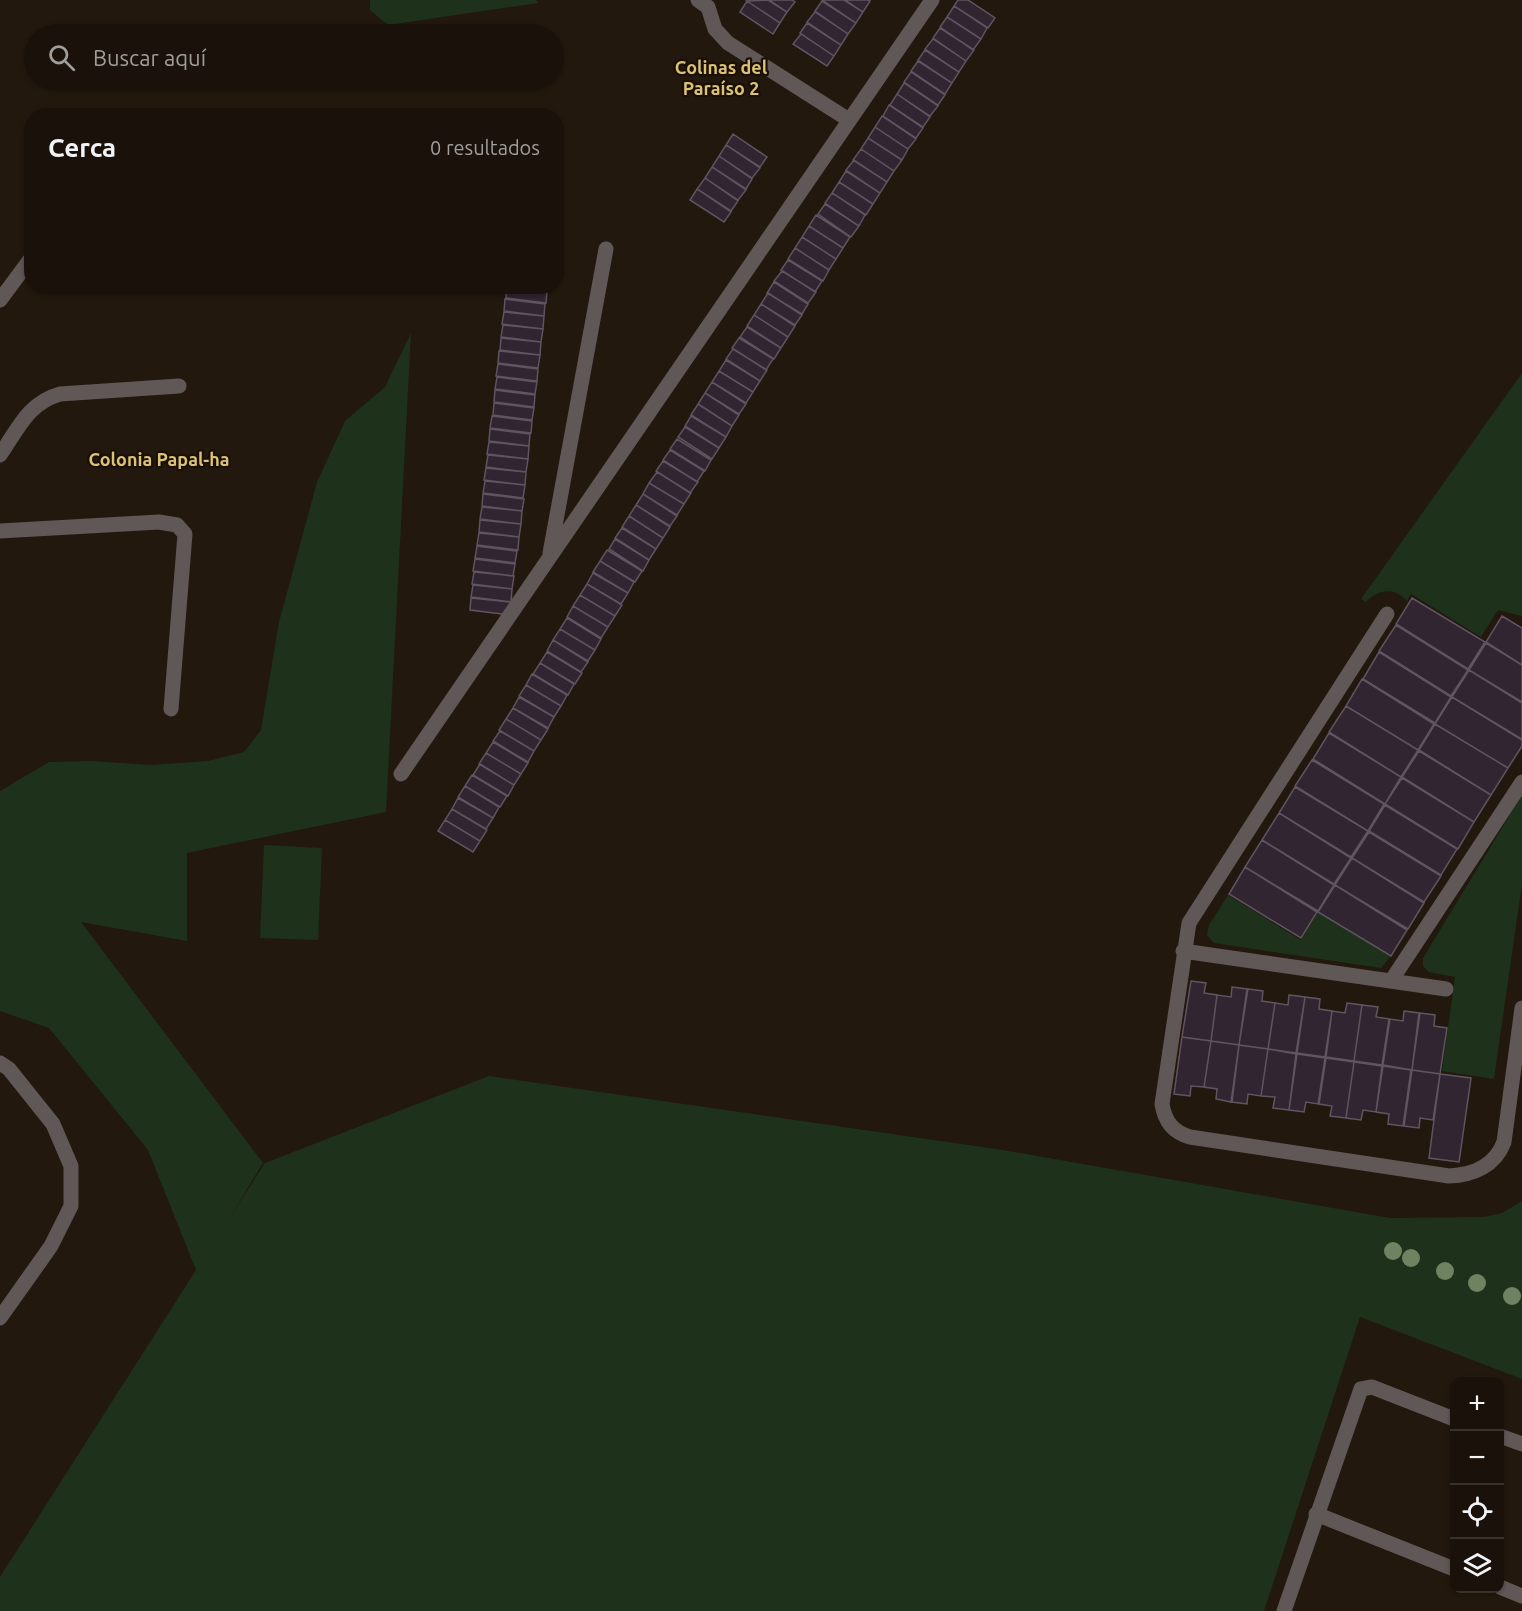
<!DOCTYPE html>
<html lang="es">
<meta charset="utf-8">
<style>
:root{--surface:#1a120a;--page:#272018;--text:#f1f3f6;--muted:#9f9e9c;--line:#38322b}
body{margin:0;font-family:Ubuntu,sans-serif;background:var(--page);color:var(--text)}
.controls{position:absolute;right:18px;bottom:18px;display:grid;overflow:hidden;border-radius:12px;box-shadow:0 2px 4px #0004}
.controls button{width:54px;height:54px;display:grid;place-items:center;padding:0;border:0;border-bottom:2px solid var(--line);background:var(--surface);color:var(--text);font:30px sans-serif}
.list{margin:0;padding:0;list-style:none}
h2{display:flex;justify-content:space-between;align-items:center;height:78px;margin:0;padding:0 24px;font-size:26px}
h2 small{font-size:20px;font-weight:400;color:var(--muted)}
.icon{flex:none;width:33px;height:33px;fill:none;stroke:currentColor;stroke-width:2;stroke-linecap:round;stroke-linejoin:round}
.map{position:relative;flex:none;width:1522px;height:1611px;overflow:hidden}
.search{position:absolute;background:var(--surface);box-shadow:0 2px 4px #0004;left:24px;top:24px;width:540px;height:66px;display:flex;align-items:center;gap:15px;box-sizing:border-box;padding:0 21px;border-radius:33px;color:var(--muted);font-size:22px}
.panel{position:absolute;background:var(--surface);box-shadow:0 2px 4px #0004;left:24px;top:108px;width:540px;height:186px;border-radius:24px}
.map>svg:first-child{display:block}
</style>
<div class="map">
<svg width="1522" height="1611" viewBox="0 0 1522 1611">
<rect width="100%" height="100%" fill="#23180d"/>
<path fill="#1d311b" d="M370 0H536L538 3 388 25 370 10Z
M411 333 386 812 187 853V941L81 922 263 1163 232 1214 265 1163 489 1076 1003 1150 1390 1218 1484 1217 1502 1213 1522 1201V1379L1360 1317 1264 1611H0V1577L196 1270 148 1150 49 1028 0 1011V791L49 762 91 761 150 765 208 761 244 752 261 730 279 622 317 482 345 421 385 387Z
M1522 373V616L1498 610 1481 637 1411 594 1407 601C1394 587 1378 589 1366 602L1361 599Z
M1522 795V884L1494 1079 1442 1071 1455 977 1429 972 1423 966V958Z
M264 845 322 848 318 940 260 938Z
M1228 895 1301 940 1318 912 1391 956 1381 968 1214 943 1207 935 1209 925Z"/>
<path fill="#302530" stroke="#615461" stroke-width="1.5" d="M768 0 787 12 780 23 747 1Z
M769 0H792L795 2 787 12Z
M822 0H844L863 12 856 23Z
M845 0H868L870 1 863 12Z
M958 0H968L995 18 988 28 954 6Z
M747 1 780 23 773 34 740 12Z
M822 1 856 23 848 34 815 11Z
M954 6 987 28 981 39 947 17Z
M815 12 848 34 841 45 807 22Z
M947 17 981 39 973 50 940 27Z
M807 23 841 45 834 56 800 33Z
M940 28 974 50 966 61 933 38Z
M801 34 834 56 827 66 793 44Z
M933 39 966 61 959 72 925 49Z
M925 50 959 72 952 83 918 60Z
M918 61 952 83 945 94 911 71Z
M911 72 945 95 938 105 904 82Z
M904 83 938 106 930 116 897 94Z
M897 94 930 117 923 127 890 105Z
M889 105 923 128 916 138 883 116Z
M882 116 916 139 908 149 875 127Z
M875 127 908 149 902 160 868 138Z
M733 134 767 157 760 167 726 145Z
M868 138 902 160 894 171 861 149Z
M726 145 760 168 752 178 719 156Z
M861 149 894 171 887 182 853 160Z
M719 156 752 179 746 189 712 167Z
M854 160 887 182 880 193 846 170Z
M712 167 746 190 738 200 705 178Z
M846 171 880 193 873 204 839 182Z
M705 178 738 201 731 211 697 189Z
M839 182 873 204 866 215 832 193Z
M697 189 731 212 724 222 690 200Z
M832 193 865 215 859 226 825 203Z
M825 204 859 226 851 237 818 214Z
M816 215 850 237 843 248 809 226Z
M809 226 843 248 836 259 802 237Z
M802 237 836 259 829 270 795 248Z
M795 248 829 270 823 281 788 259Z
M788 260 822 281 815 292 781 270Z
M782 271 816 292 808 303 774 281Z
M774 282 808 304 802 314 767 293Z
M507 286 547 291 546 303 506 298Z
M768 293 802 315 795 325 761 304Z
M505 299 545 304 544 316 504 311Z
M761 304 795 326 788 337 754 315Z
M504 312 544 316 543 329 502 324Z
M754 315 788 337 781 348 747 326Z
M503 325 543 329 541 342 501 337Z
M747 327 781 348 774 359 740 337Z
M501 338 541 342 540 355 500 350Z
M739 338 773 359 766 370 732 348Z
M733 349 767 370 760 381 726 359Z
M499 351 540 355 538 368 498 363Z
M726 360 760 381 753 392 719 371Z
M498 364 538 369 537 381 496 376Z
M719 371 753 392 746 403 712 382Z
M497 377 537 382 535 394 495 389Z
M712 382 746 404 739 414 705 393Z
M495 390 535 395 534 407 494 402Z
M705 393 739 415 732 426 698 404Z
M494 403 534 408 532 420 493 415Z
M698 404 732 426 726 437 691 415Z
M492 416 532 421 531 433 490 428Z
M691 416 726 437 719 448 685 426Z
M685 427 719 448 712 459 678 437Z
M490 429 530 434 529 446 489 441Z
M677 439 711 460 705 471 670 449Z
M489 442 529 446 528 459 487 454Z
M670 450 704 471 697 482 663 460Z
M488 455 528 459 526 472 486 467Z
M663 461 698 482 690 493 656 471Z
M486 468 526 472 525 485 484 480Z
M657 472 691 493 684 504 649 483Z
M485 481 525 485 523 498 483 493Z
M649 483 684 504 677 515 643 494Z
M483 494 524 499 522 511 482 506Z
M643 494 677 516 670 526 636 505Z
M636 505 670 527 663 538 629 516Z
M482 507 522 511 521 524 480 519Z
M629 516 663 538 656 549 622 527Z
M480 520 521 524 519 537 479 532Z
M622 528 656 549 649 560 615 538Z
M479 533 519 537 518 550 477 545Z
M615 539 649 560 643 571 609 549Z
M477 546 517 551 515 563 475 558Z
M607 550 642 571 635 582 600 561Z
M475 559 515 564 513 576 473 571Z
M600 561 634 582 628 593 593 572Z
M474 572 514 576 512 589 472 584Z
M593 573 628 593 621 604 587 584Z
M587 584 622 605 615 616 580 595Z
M473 585 512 589 511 602 471 597Z
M580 595 615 616 608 627 573 606Z
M471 598 511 602 510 615 470 610Z
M1412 598 1485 642 1468 669 1396 624Z
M573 606 608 627 601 638 567 617Z
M1502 616 1522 628V665L1486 642Z
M567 618 601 639 595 650 560 629Z
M1396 625 1468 670 1451 696 1379 651Z
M560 629 595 650 588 661 553 640Z
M553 640 588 662 581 672 547 651Z
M1486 643 1522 665V702L1469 670Z
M547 652 582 673 575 684 540 663Z
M1379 652 1451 697 1435 723 1363 679Z
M540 663 574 684 568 695 533 674Z
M1469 670 1522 703V739L1452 697Z
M532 674 567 695 561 706 526 685Z
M1362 679 1434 724 1418 750 1346 706Z
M526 685 561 706 554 717 519 696Z
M519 697 554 717 548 728 513 708Z
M1452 697 1522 740V746L1508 768 1435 724Z
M1346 706 1418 750 1401 777 1329 732Z
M513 708 548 729 541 740 506 719Z
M506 719 541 740 534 751 499 730Z
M1435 724 1508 768 1491 795 1419 750Z
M500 731 534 751 528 762 493 741Z
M1329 733 1401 777 1385 804 1313 759Z
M493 742 528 763 521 774 486 753Z
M1419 751 1491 795 1474 822 1402 777Z
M486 753 521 774 514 785 479 764Z
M1312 760 1384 804 1368 831 1295 786Z
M480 764 514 785 508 796 473 775Z
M472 775 507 796 500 807 465 786Z
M1402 778 1474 822 1458 849 1385 804Z
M465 786 499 807 493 818 458 797Z
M1295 787 1368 831 1351 857 1279 813Z
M458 798 493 818 486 829 452 809Z
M1385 805 1457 849 1441 875 1369 831Z
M452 809 487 830 480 841 445 820Z
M1279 813 1351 858 1334 884 1262 840Z
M445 820 480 841 473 852 438 831Z
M1369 832 1441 876 1424 902 1352 858Z
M1262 840 1334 885 1318 911 1245 867Z
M1352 858 1424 903 1408 929 1335 885Z
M1245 867 1317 912 1301 938 1229 894Z
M1335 885 1407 930 1391 956 1318 912Z
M1191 981 1206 983 1204 993 1217 995 1211 1041 1182 1037Z
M1232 987 1247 989 1239 1045 1211 1041 1217 995 1231 997Z
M1248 989 1263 991 1262 1001 1275 1003 1268 1049 1239 1045Z
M1289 995 1305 997 1296 1053 1268 1049 1275 1003 1288 1005Z
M1305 997 1320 999 1319 1009 1332 1011 1325 1057 1297 1053Z
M1347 1003 1362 1005 1354 1061 1326 1057 1332 1011 1345 1013Z
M1362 1005 1378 1007 1376 1017 1389 1019 1382 1065 1354 1061Z
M1404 1011 1419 1013 1412 1070 1383 1065 1390 1019 1403 1021Z
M1420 1013 1435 1015 1434 1026 1447 1028 1440 1074 1412 1070Z
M1182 1037 1211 1041 1204 1087 1191 1086 1190 1096 1174 1094Z
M1211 1041 1239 1045 1231 1102 1216 1099 1217 1089 1204 1087Z
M1239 1045 1268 1049 1261 1096 1248 1094 1247 1104 1232 1102Z
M1268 1049 1296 1054 1289 1110 1273 1108 1275 1097 1261 1096Z
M1297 1054 1325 1058 1318 1104 1306 1102 1304 1112 1289 1110Z
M1326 1058 1354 1062 1346 1118 1330 1116 1332 1106 1319 1104Z
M1354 1062 1382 1066 1376 1112 1363 1110 1361 1120 1346 1118Z
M1383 1066 1411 1070 1403 1126 1388 1124 1389 1114 1376 1112Z
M1412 1070 1440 1074 1433 1120 1420 1118 1419 1128 1404 1126Z
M1440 1074 1471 1078 1459 1162 1429 1158Z"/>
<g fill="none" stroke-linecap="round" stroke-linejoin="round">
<path stroke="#605757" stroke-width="15" d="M698 0 708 7 715 29 728 43 849 120
M0 300 32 257
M0 455C18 429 28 403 60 394L179 386
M0 531 159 522 177 525 185 534 171 709
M550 553 606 249
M1387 614 1189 923 1162 1104C1165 1122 1173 1132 1190 1137L1449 1176C1473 1175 1495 1166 1504 1142L1522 1008
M401 774 932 0
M1183 951 1446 989
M1391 981 1522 782
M0 1063 9 1069 53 1124 71 1166V1206L51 1246 0 1318
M1500 1436 1522 1444
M1316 1514 1454 1569
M1500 1587 1522 1596
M1284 1611 1361 1389 1372 1387 1454 1419"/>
</g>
<g fill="#6f8363">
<circle cx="1393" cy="1251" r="9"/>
<circle cx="1411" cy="1258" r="9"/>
<circle cx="1445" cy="1271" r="9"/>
<circle cx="1477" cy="1283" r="9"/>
<circle cx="1512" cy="1296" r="9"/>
</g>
<g text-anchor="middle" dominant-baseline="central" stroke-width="4.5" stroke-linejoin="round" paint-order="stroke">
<g font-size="18" font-weight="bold" fill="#dbc276" stroke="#1a0f05">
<text x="721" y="67">Colinas del<tspan x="721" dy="21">Paraíso 2</tspan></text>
<text x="159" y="459">Colonia Papal-ha</text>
</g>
</g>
</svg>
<div class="controls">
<button>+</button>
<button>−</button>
<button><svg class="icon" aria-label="locate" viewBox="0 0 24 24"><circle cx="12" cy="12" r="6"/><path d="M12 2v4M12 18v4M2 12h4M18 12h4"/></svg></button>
<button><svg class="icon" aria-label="layers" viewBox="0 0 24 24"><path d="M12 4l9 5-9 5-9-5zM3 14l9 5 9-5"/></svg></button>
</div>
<div class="search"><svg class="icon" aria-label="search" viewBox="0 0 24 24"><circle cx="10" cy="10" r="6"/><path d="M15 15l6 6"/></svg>Buscar aquí</div>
<section class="panel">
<h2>Cerca<small>0 resultados</small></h2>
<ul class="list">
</ul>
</section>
</div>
